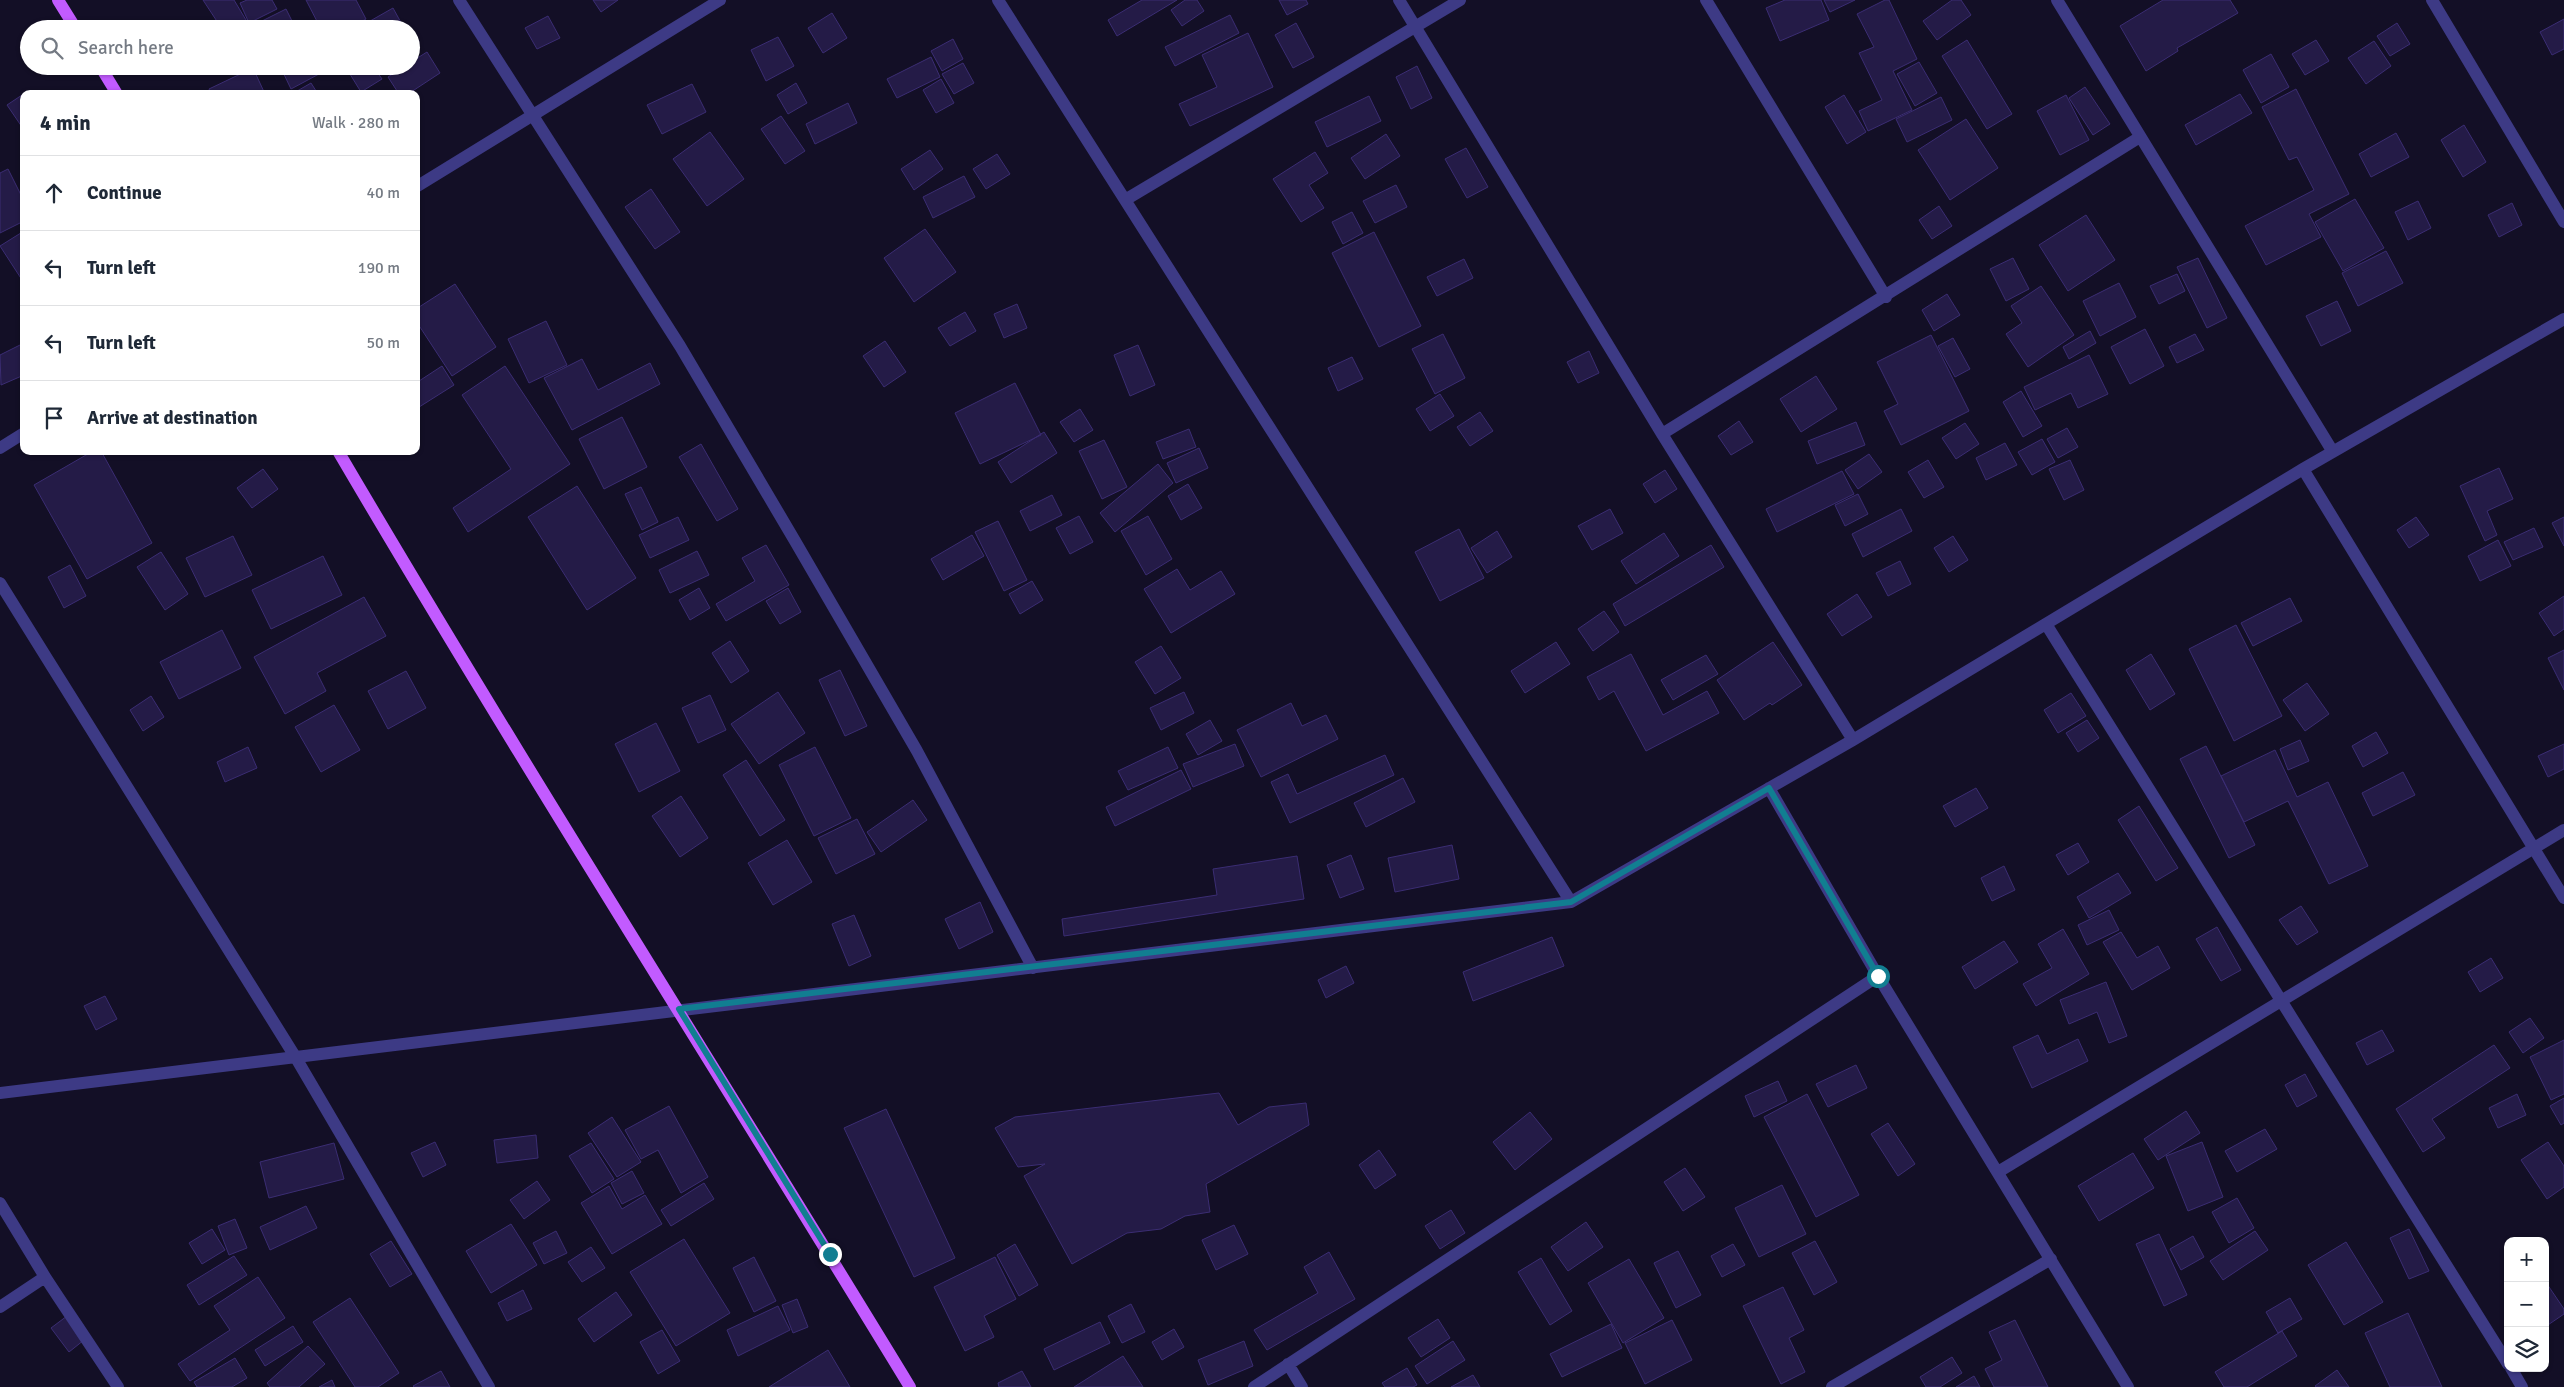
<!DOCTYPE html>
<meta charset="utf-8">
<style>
:root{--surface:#fff;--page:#f2f2f3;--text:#1f2937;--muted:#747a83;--line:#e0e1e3}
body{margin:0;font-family:Signika,sans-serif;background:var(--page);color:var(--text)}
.controls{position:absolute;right:15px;bottom:15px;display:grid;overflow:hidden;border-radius:10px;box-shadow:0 1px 4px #0004}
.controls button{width:45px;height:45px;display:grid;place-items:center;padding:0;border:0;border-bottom:1px solid var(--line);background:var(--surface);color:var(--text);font:25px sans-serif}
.stop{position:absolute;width:15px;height:15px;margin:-11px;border:4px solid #117e91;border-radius:50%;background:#fff}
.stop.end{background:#117e91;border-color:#fff;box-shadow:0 1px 5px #0008}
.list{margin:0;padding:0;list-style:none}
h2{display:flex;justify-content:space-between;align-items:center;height:65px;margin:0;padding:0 20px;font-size:21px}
h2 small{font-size:16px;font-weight:400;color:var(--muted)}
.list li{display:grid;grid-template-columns:32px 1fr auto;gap:15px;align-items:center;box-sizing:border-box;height:75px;padding:0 20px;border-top:1px solid var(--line)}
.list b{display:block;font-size:19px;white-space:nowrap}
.list em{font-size:16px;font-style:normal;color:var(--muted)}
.icon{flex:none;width:28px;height:28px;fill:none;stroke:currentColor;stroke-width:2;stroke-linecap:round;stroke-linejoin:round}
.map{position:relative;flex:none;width:2564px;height:1387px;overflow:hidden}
.search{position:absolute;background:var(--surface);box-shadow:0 1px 4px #0004;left:20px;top:20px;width:400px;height:55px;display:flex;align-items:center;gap:12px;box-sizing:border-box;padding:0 18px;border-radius:28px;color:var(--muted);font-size:19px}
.panel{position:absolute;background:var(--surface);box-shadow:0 1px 4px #0004;left:20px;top:90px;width:400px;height:365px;border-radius:10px}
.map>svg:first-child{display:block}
</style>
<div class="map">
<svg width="2564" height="1387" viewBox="0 0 2564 1387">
<rect width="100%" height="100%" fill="#130f26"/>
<path fill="#241b47" stroke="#3b2d73" d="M203 0H234L246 20 232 29H222Z
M247 0H272L277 9 249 23 240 3Z
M306 0H356L366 19 348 29H321Z
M593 0H618L601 12Z
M1142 0H1177L1117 36 1108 20Z
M1185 0H1197L1204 11 1182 26 1171 10Z
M1279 0H1306L1308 4 1287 15Z
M1785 0H1821L1829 20 1780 41 1766 8Z
M1824 0H1855L1830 12Z
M1885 0H1889L1917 59 1893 71 1912 110 1868 131 1859 111 1882 100 1859 53 1874 47 1857 14Z
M1952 0H1961L1971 15 1937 40 1923 21Z
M2163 0H2230L2238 13 2177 48 2178 51 2146 71 2120 26Z
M393 8 404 28 356 29Z
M286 9 296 29H261L258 23Z
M832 13 847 38 823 53 808 28Z
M1230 15 1239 33 1175 66 1165 47Z
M548 16 560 38 537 49 525 28Z
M2564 19V49L2552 55 2540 32Z
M1296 23 1314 57 1293 68 1275 35Z
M2397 23 2410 44 2390 56 2377 36Z
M1248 33 1273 87 1190 126 1179 104 1217 87 1202 55Z
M778 37 794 66 766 81 751 50Z
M953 39 963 59 942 71 931 51Z
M1967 40 2012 114 1987 129 1942 56Z
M2316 40 2329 61 2305 75 2292 54Z
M2374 41 2391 66 2366 84 2348 58Z
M427 52 440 73 408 94H399L388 77 405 66H411V62Z
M2271 54 2289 87 2261 103 2243 70Z
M931 57 940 77 897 98 887 79Z
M1919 62 1937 93 1915 106 1897 74Z
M963 63 974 83 954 94 942 74Z
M280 66H315L319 74 291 89Z
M345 66H373L382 79 361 92Z
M1417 66 1432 98 1411 109 1396 77Z
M253 68 265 94H211L209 89Z
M941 79 954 103 936 113 923 90Z
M311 83 318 94H292Z
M796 83 807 103 788 114 777 95Z
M692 84 706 112 662 134 647 105Z
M2085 87 2110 124 2093 135 2069 98Z
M2296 89 2349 194 2309 214 2321 237 2266 265 2245 226 2314 190 2297 157 2289 160 2262 107Z
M25 93 24 125 22 127 7 105Z
M2240 94 2252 113 2196 145 2185 125Z
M1844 95 1866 132 1847 144 1825 107Z
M2066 95 2089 140 2060 155 2037 111Z
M1369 96 1381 121 1327 147 1315 122Z
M1941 97 1952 120 1907 142 1896 119Z
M848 103 857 123 815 144 806 124Z
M781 116 805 151 785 164 761 129Z
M1966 119 1998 168 1950 200 1918 150Z
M2464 125 2486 162 2463 177 2441 140Z
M710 132 744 179 707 206 673 159Z
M2396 133 2409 157 2371 177 2359 154Z
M1386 134 1400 156 1365 179 1351 158Z
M1466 148 1488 187 1467 198 1445 159Z
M930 150 943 169 914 190 901 169Z
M1315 152 1328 173 1309 185 1324 208 1301 222 1273 179Z
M997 154 1010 174 986 189 973 169Z
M8 169 24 201V221L0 233V173Z
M964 176 975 197 933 218 923 197Z
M1396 185 1407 207 1375 223 1363 201Z
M651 189 680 232 655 249 625 207Z
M2355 199 2384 248 2343 271 2315 222Z
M2418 201 2431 228 2408 240 2395 212Z
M2512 203 2522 225 2499 237 2488 215Z
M1939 206 1952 226 1932 239 1919 220Z
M1352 212 1363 233 1343 244 1332 222Z
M2086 215 2115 260 2068 291 2039 245Z
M925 229 956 272 914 302 884 258Z
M24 231V283L0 246Z
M1374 232 1421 326 1379 347 1332 253Z
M2386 251 2403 283 2358 306 2342 273Z
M2013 258 2029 289 2006 301 1990 269Z
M2198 258 2227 318 2207 328 2177 267Z
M1464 259 1473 278 1437 296 1427 277Z
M2177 274 2185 291 2159 304 2150 286Z
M2119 283 2136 317 2100 336 2083 301Z
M455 284 496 347 452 376 416 321V309Z
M2041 286 2074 335 2028 367 2006 334 2022 323 2011 306Z
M1947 294 1960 315 1934 331 1922 310Z
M2337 301 2351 331 2321 346 2306 316Z
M1017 304 1027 328 1004 338 994 314Z
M965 312 976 331 950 346 938 328Z
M546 321 567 365 529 383 508 339Z
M2145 329 2164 366 2130 384 2111 347Z
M2090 331 2096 343 2069 359 2063 347Z
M1443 334 1465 378 1435 394 1412 349Z
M2195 334 2204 350 2177 363 2169 347Z
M1931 335 1969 411 1901 445 1884 411 1898 404 1877 362Z
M1953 338 1970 369 1955 377 1938 346Z
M885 341 906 372 884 387 863 356Z
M24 343V375L1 385 0 355Z
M1138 345 1155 385 1130 396 1114 355Z
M1589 351 1599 373 1578 383 1567 362Z
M2089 355 2108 394 2078 408 2071 393 2035 410 2024 387Z
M1352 357 1363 379 1338 391 1328 368Z
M582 359 598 390 650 363 660 384 572 430 544 378Z
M442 366 454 385 416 409V383Z
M505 366 570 464 468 532 453 508 511 469 462 395Z
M1816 376 1837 409 1801 432 1780 399Z
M1015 383 1041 435 980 464 955 413Z
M2021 391 2042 426 2023 437 2003 402Z
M1440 394 1454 416 1430 431 1416 409Z
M1080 409 1093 430 1074 442 1060 422Z
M1480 412 1493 431 1470 446 1457 427Z
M622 417 647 467 604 489 579 439Z
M1739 421 1753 442 1731 455 1718 436Z
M1856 422 1865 445 1817 464 1808 441Z
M1965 423 1979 444 1956 459 1942 438Z
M2067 428 2078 447 2058 458 2047 439Z
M1189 429 1196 447 1163 459 1156 442Z
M1044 432 1057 453 1011 483 998 462Z
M2042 439 2055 462 2032 475 2018 452Z
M1104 440 1127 487 1102 499 1079 451Z
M2005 443 2017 465 1986 480 1976 458Z
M701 444 738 509 717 521 679 457Z
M1199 448 1208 468 1176 483 1167 463Z
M93 451H101L152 543 87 579 34 485Z
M1869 454 1882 472 1858 489 1845 470Z
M1928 460 1944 487 1924 498 1908 472Z
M2070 460 2084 490 2064 500 2049 469Z
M1158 464 1173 483 1115 532 1100 513Z
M2499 468 2513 499 2487 511 2497 535 2485 541 2460 486Z
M263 469 278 489 252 508 237 488Z
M1665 470 1677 489 1655 503 1643 484Z
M1842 471 1854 494 1777 532 1766 509Z
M1188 484 1202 508 1181 520 1168 496Z
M577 486 636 578 587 610 528 517Z
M641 487 658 522 642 530 625 494Z
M1858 494 1868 514 1845 526 1835 505Z
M1052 495 1062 515 1030 531 1020 511Z
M1610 509 1623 533 1592 550 1578 526Z
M1901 509 1912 531 1863 557 1852 534Z
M1079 516 1093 542 1070 554 1056 528Z
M1148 516 1172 559 1146 575 1121 531Z
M678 517 689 540 650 558 639 535Z
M2416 517 2429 535 2409 548 2397 530Z
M2564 517V546L2552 523Z
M998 521 1027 580 1004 591 975 532Z
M2534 528 2543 547 2513 560 2504 542Z
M1459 529 1484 578 1440 601 1415 552Z
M1497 531 1512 557 1487 573 1471 548Z
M1664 533 1679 556 1636 584 1621 561Z
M972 535 984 556 943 580 931 559Z
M233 536 252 575 205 597 186 558Z
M1953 536 1968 560 1949 572 1934 548Z
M2498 540 2511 566 2480 581 2468 556Z
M766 545 789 585 726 621 716 604 755 581 742 558Z
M1711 545 1724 567 1625 626 1613 604Z
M697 551 709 575 670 593 659 570Z
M161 552 188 594 165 610 137 567Z
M323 556 342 595 271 629 252 590Z
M1900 561 1911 584 1888 596 1876 573Z
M70 565 86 596 64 608 48 577Z
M1177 569 1190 590 1221 571 1235 594 1171 633 1144 589Z
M1032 581 1043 600 1020 614 1009 594Z
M699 588 710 608 690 620 679 600Z
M788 588 801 612 780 624 766 601Z
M1857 594 1872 617 1842 636 1827 614Z
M2564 596V629L2554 636 2539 613Z
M364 597 386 636 317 673 326 691 285 714 254 657Z
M2290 598 2302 621 2253 646 2241 623Z
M1604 611 1619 632 1593 651 1578 629Z
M2236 625 2282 716 2234 741 2189 649Z
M222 630 241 668 179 699 160 662Z
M730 641 749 671 731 683 712 653Z
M1556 642 1570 664 1525 693 1511 671Z
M1773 642 1802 685 1772 705 1770 703 1744 720 1717 680Z
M1161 646 1181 678 1155 694 1135 662Z
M2564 650V690L2548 658Z
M1631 654 1663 715 1707 691 1719 713 1646 751 1614 691 1599 700 1587 677Z
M2151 654 2175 694 2150 710 2126 670Z
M1706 655 1718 674 1673 700 1661 680Z
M840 670 867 726 845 736 819 680Z
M406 671 426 708 388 729 368 691Z
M2307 683 2329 714 2305 731 2283 700Z
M778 692 805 733 759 764 731 724Z
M1184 692 1194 713 1161 730 1150 708Z
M2071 693 2086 716 2058 733 2044 710Z
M710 695 726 730 698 743 682 708Z
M151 696 164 717 143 731 130 710Z
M1291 703 1302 726 1326 715 1338 739 1261 777 1237 730Z
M334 705 360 750 321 772 295 727Z
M1210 720 1222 741 1198 755 1186 734Z
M2087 720 2099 738 2078 752 2066 733Z
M656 723 680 771 639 792 615 744Z
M2376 732 2388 753 2363 767 2352 746Z
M2300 740 2309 761 2288 770 2280 749Z
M1235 744 1244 766 1193 787 1183 764Z
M2564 744V769L2548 777 2538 756Z
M2206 746 2255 845 2229 858 2180 759Z
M248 747 257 768 225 782 217 762Z
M815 747 851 818 814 836 779 765Z
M1168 747 1178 768 1128 790 1118 771Z
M2275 750 2297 797 2328 782 2368 866 2329 884 2288 801 2244 822 2221 776Z
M1385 755 1394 775 1290 823 1271 782 1288 774 1297 794Z
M746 760 785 820 760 836 723 775Z
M1181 770 1191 789 1115 826 1106 807Z
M2403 772 2415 795 2373 816 2362 793Z
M1403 778 1415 802 1366 827 1354 803Z
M1976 788 1988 808 1955 827 1943 806Z
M681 796 708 838 680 857 652 816Z
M913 800 927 820 881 852 867 832Z
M2139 806 2178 868 2156 881 2118 820Z
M857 819 875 854 836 874 818 838Z
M787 840 812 882 773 905 748 863Z
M2078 843 2089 862 2068 875 2056 855Z
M1452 845 1459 879 1395 892 1388 858Z
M1351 855 1364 889 1340 898 1327 865Z
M1297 856 1304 899 1064 936 1062 919 1217 895 1213 869Z
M2004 866 2015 890 1992 901 1981 878Z
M2118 873 2131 893 2089 918 2077 897Z
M980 902 993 932 959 949 945 919Z
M2301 906 2318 932 2297 945 2279 920Z
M2109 910 2119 930 2087 945 2078 925Z
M854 915 871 956 849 966 832 924Z
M2217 927 2241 970 2221 981 2196 939Z
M2063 929 2089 974 2036 1006 2023 984 2052 968 2038 944Z
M2121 932 2137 958 2158 946 2170 968 2132 990 2103 942Z
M1552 937 1564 966 1473 1001 1463 972Z
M2004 941 2018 962 1975 989 1962 967Z
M2491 958 2503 978 2480 992 2468 972Z
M1346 966 1354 983 1326 998 1318 980Z
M2106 982 2127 1036 2109 1043 2097 1012 2069 1024 2060 1000Z
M105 996 117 1019 96 1030 84 1006Z
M2530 1018 2544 1038 2523 1053 2509 1032Z
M2382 1030 2394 1051 2367 1065 2356 1043Z
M2038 1035 2047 1054 2078 1039 2088 1061 2032 1088 2013 1047Z
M2564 1040V1094L2551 1100 2530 1057Z
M2494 1045 2510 1068 2432 1119 2445 1138 2423 1152 2396 1109Z
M1856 1065 1867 1088 1828 1107 1816 1084Z
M2305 1074 2317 1096 2297 1107 2285 1085Z
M1778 1081 1787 1101 1754 1117 1745 1096Z
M1219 1093 1238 1125 1269 1107 1306 1103 1309 1125 1206 1184 1210 1212 1185 1216 1161 1229 1127 1233 1072 1264 1024 1176 1045 1164 1018 1167 995 1128 1015 1117Z
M1807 1094 1859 1195 1816 1217 1764 1117Z
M2517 1094 2526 1115 2498 1128 2489 1108Z
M2564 1098V1123L2561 1125 2550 1106Z
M669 1106 708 1177 681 1193 658 1150 641 1159 625 1130Z
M886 1109 955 1258 914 1277 844 1128Z
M2186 1111 2200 1133 2158 1160 2144 1139Z
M1530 1112 1552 1139 1515 1170 1493 1142Z
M612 1117 641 1162 617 1177 588 1133Z
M1888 1123 1915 1164 1898 1176 1871 1134Z
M2265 1129 2277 1149 2237 1172 2225 1151Z
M536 1135 538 1158 497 1163 494 1140Z
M435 1142 446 1165 423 1177 411 1153Z
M2202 1142 2223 1197 2188 1211 2166 1156Z
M2548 1142 2564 1166V1187L2547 1199 2521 1160Z
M334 1143 344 1179 269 1198 260 1162Z
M591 1143 614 1179 592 1193 569 1156Z
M1379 1150 1396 1175 1375 1189 1359 1165Z
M2133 1153 2154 1188 2099 1221 2078 1186Z
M1685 1168 1705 1197 1683 1211 1664 1182Z
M632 1171 644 1193 622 1204 611 1183Z
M537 1181 550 1200 524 1219 510 1200Z
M704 1183 714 1199 671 1226 661 1210Z
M1782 1185 1806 1234 1759 1257 1735 1208Z
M609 1186 622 1209 645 1195 662 1224 612 1254 581 1203Z
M2237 1198 2254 1228 2229 1243 2212 1212Z
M306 1206 317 1228 270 1250 260 1227Z
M1451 1210 1465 1233 1440 1249 1425 1226Z
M235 1219 247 1248 229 1255 218 1226Z
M1586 1222 1603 1247 1568 1271 1551 1247Z
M511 1224 537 1265 491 1293 466 1251Z
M1234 1225 1248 1254 1216 1270 1202 1240Z
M212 1229 225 1250 202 1264 189 1243Z
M2409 1229 2429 1271 2409 1279 2390 1238Z
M556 1231 567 1253 544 1264 533 1243Z
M2255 1231 2268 1250 2223 1280 2210 1261Z
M2159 1234 2187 1295 2164 1306 2136 1244Z
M2193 1236 2204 1257 2181 1270 2170 1249Z
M684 1239 730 1313 676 1346 630 1272Z
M391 1241 412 1274 390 1287 370 1254Z
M1815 1241 1837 1282 1814 1295 1792 1253Z
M2346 1242 2383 1302 2344 1325 2308 1265Z
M1015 1244 1038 1285 1019 1296 997 1255Z
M1733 1244 1745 1265 1722 1277 1711 1256Z
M591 1247 605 1268 582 1282 568 1262Z
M1678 1251 1701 1295 1676 1308 1654 1263Z
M1329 1252 1355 1299 1267 1350 1254 1330 1318 1293 1304 1267Z
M234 1256 247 1275 199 1305 187 1285Z
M754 1257 776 1301 754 1312 733 1268Z
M995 1257 1016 1299 984 1316 994 1337 965 1351 934 1287Z
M1541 1258 1572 1311 1550 1325 1518 1272Z
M1629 1259 1664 1318 1623 1343 1588 1283Z
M258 1277 285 1318 190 1381 178 1364 230 1330 214 1306Z
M2545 1281 2564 1309V1314L2545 1327Z
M1783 1287 1804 1330 1789 1338 1805 1372 1781 1384 1743 1306Z
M523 1290 532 1309 507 1321 498 1303Z
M616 1292 632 1315 594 1342 578 1319Z
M350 1298 399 1373 378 1387H355L313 1322Z
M2290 1298 2302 1319 2278 1333 2266 1312Z
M797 1299 808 1327 793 1333 782 1305Z
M1131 1304 1145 1332 1122 1343 1108 1316Z
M778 1306 790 1330 738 1356 727 1330Z
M71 1313 89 1336 69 1352 51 1328Z
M2408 1313 2442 1387H2390L2365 1333Z
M1438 1319 1450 1338 1421 1357 1408 1338Z
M1672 1320 1692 1360 1645 1384 1625 1343Z
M2015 1320 2048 1387H1994L1985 1369 2002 1360 1989 1332Z
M1100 1322 1110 1343 1054 1370 1044 1349Z
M1611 1324 1622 1348 1562 1377 1550 1354Z
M293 1326 303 1342 265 1366 255 1350Z
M1174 1329 1184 1347 1162 1360 1152 1342Z
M662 1330 680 1361 658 1374 640 1342Z
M2282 1331 2297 1356 2247 1387H2224L2215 1372Z
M1244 1341 1253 1366 1208 1385 1198 1360Z
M1453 1341 1465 1360 1427 1384 1415 1366Z
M308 1346 325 1364 299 1387H270L267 1383Z
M828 1350 850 1387H769Z
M1123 1356 1143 1387H1074Z
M1952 1357 1962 1373 1940 1387H1926L1920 1377Z
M235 1358 247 1378 232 1387H197L194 1382Z
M1407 1368 1417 1385 1413 1387H1385L1382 1383Z
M2337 1370 2349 1387H2316L2315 1386Z
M441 1371 450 1387H414L413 1386Z
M1022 1371 1031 1387H999L998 1383Z
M1473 1375 1480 1387H1451Z
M1974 1376 1980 1387H1956Z
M332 1380 335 1387H319Z"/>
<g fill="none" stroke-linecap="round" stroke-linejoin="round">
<path stroke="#3d3a85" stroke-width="12" d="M459 0 680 346 795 541 917 751 1033 968
M998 0 1571 902
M1399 0 1662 434 1853 740
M1706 0 1886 297
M2057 0 2333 452
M2432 0 2564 222
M416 187 720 0
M1125 200 1460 0
M1662 434 2140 137
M0 448 24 433
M2303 469 2564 898
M0 583 296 1058 489 1387
M2046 624 2508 1364
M1769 788 1878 976 2128 1387
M0 1093 1571 902 1853 740 2303 469 2564 319
M1998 1172 2564 830
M0 1203 45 1277 118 1387
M0 1307 45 1277
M1288 1364 1302 1387
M2511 1368 2522 1387
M1254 1387 1878 976
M1832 1387 2051 1259"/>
<path stroke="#c25bff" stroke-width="12" d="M58 0 76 29
M100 66 117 94
M338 451C523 766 720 1075 910 1387"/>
</g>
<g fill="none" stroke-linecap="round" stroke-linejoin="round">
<path stroke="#117e91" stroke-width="6" d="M830 1254 679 1009 1571 902 1769 788 1878 976"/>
</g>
</svg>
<div class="controls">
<button>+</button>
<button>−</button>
<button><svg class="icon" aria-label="layers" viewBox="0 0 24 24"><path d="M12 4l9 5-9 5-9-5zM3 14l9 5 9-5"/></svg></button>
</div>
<div class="stop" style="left:1878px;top:976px"></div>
<div class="stop end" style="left:830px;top:1254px"></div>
<div class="search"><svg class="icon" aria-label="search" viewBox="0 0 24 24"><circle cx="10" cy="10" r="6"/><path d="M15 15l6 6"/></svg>Search here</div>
<section class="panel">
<h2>4 min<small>Walk · 280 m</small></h2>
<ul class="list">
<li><svg class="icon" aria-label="ahead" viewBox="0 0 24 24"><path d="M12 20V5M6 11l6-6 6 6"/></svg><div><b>Continue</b></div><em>40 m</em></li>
<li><svg class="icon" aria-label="left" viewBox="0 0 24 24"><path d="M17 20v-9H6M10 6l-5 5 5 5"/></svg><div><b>Turn left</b></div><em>190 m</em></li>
<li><svg class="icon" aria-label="left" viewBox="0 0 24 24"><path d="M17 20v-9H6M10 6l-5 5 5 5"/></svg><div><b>Turn left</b></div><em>50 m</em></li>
<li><svg class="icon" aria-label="arrive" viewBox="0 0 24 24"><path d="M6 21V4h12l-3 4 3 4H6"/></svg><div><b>Arrive at destination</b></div></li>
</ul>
</section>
</div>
